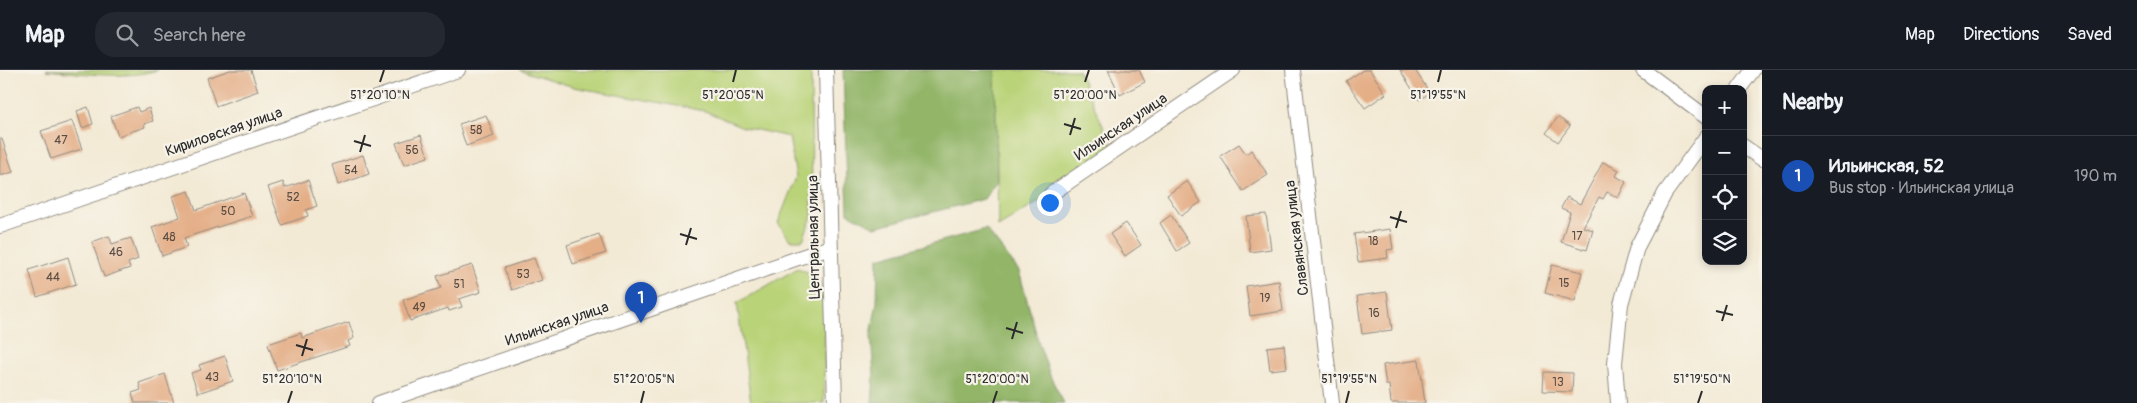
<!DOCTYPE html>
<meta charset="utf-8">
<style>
:root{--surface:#171b24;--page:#242831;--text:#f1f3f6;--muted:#9ea1a6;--line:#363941;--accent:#0f766e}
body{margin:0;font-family:Pangolin,sans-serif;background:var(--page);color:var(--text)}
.controls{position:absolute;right:15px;top:15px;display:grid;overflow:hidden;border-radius:10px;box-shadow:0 2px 8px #0003}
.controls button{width:45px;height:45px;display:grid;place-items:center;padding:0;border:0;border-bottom:1px solid var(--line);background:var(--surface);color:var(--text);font:25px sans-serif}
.you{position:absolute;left:1049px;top:132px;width:18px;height:18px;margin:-12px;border:4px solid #fff;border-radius:50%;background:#1a73e8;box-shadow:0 0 0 8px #1a73e833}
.badge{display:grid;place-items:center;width:32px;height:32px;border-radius:50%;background:var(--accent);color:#fff;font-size:16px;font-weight:700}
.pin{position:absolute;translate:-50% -41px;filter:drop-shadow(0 1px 2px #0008)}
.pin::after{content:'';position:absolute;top:26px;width:18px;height:15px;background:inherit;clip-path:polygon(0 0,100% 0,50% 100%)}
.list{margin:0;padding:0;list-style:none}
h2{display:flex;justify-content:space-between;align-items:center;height:65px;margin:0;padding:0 20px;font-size:21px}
h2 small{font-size:16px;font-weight:400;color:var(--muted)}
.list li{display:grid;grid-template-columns:32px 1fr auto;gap:15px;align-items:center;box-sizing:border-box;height:80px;padding:0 20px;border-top:1px solid var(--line)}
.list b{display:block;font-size:19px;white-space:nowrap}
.list p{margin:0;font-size:16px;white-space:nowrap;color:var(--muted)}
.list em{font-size:16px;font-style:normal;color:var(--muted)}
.icon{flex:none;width:28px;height:28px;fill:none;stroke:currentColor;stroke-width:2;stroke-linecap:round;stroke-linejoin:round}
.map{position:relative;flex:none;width:1762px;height:333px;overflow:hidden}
header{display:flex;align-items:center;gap:30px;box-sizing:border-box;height:70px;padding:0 25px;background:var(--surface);border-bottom:1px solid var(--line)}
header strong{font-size:24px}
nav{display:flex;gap:28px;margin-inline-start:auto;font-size:18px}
.search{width:350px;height:45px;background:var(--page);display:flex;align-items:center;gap:12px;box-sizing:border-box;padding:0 18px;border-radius:20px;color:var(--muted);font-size:19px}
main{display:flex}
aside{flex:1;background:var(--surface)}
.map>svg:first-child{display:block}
</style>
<header>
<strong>Map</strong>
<div class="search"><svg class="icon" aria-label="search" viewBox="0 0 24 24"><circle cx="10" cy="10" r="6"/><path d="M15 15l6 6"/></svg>Search here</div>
<nav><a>Map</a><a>Directions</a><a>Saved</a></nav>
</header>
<main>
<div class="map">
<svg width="1762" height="333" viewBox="0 0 1762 333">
<rect width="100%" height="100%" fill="#f7f3e8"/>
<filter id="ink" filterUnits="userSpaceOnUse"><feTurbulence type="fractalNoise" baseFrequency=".02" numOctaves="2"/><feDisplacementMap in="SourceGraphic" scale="10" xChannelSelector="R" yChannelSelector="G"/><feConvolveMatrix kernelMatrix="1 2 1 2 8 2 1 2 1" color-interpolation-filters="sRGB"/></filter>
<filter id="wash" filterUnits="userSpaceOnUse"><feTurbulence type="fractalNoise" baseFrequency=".0096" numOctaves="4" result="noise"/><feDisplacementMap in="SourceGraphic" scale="20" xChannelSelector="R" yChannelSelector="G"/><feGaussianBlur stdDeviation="1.12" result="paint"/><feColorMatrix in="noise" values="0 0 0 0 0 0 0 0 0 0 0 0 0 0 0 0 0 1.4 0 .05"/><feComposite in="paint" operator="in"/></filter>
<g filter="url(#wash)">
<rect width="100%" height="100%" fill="#f3ead5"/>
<path fill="#b9d378" stroke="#727f52" d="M46 0H158C123 10 82 3 46 0Z
M519 0H811L812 146 803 170H790L778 153 796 107 789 67 743 57 705 41 574 17Z
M995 0H1078L1116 85 998 157Z
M798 198 816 206 825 224 824 333H751L737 233Z"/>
<path fill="#92b568" stroke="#5e704a" d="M843 0H995L997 110 984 129 875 157 848 143Z
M986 159 1019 201 1039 274 1051 308 1064 333H872L874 306 871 265 877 232 878 188Z"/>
<g id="blocks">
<path fill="#e4ae87" d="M230 0H251L258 21 216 36 207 8Z
M1108 0H1139L1145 12 1120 25Z
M1363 0H1370L1386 24 1365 38 1346 11Z
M1400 0H1415L1430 23 1419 30Z
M88 37 93 54 82 58 77 41Z
M137 37 139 42 149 38 153 51 144 54 145 57 118 66 111 46Z
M486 45 494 66 466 76 459 54Z
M1558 47 1570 56 1558 72 1546 63Z
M72 51 82 79 51 89 41 61Z
M421 65 428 87 404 95 396 73Z
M0 69H2L13 102 0 106Z
M1239 74 1246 84 1251 80 1268 105 1243 121 1220 86Z
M363 85 369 104 338 115 332 95Z
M1603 92 1619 100 1616 106 1626 112 1618 128 1607 122 1603 129 1599 127 1583 157 1593 160 1587 180 1561 172 1570 142 1561 138 1567 127 1580 134Z
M308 110 317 136 306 140 308 146 282 155 268 117 283 112 285 118Z
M1187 111 1201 132 1181 146 1167 125Z
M189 121 196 140 244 123 252 146 184 168 187 177 162 186 152 157 180 147 173 126Z
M1266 144 1271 179 1250 182 1246 146Z
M1171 145 1189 173 1177 181 1160 153Z
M1126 153 1141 175 1125 186 1110 164Z
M1390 159 1393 179 1387 180 1388 188 1358 192 1354 164Z
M599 164 606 183 573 194 567 175Z
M109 166 112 174 131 168 138 189 128 193 130 198 104 207 92 172Z
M68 187 76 214 37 227 29 200Z
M534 188 542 210 512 220 504 198Z
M472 195 481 222 459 229 462 237 449 241 448 238 410 251 403 230 441 218 437 206Z
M1552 195 1582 202 1575 231 1545 223Z
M1279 211 1283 241 1250 246 1246 216Z
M1387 222 1392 260 1362 264 1357 226Z
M349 252 354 268 348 271 350 276 277 300 268 274 301 263 302 268Z
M1284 275 1287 298 1270 300 1267 277Z
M225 286 233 311 198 323 191 303 201 300 199 295Z
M1419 290 1425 333H1391L1389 315H1386L1383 295Z
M1544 302 1573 303 1572 322 1543 321Z
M165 304 174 333H135L132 323 141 320 139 313Z"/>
</g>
</g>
<g filter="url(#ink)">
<use href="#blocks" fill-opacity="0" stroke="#8f8a80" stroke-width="1"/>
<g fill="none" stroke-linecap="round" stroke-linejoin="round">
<g stroke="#8f8a80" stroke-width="16">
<path id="minor" d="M826 0 835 333
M1293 0 1332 333
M1643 0 1706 47
M1739 19 1753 0
M1743 76 1762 89
M1051 124 1233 0
M0 156 458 0
M379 333 830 177
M1618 333 1615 293 1621 234 1637 177 1665 123 1706 67"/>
</g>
<use href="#minor" stroke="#fff" stroke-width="14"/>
</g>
</g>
<path fill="none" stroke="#2b2b2b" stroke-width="2" d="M380 12 384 0M733 12 736 0M1085 12 1089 0M1438 12 1441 0M1064 54 1081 59M1070 65 1075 48M354 71 371 76M360 82 365 65M1390 147 1407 152M1396 158 1401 141M680 164 697 169M686 175 691 158M1716 241 1733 245M1722 251 1727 235M1006 258 1023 263M1012 269 1017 252M296 275 313 280M302 286 307 269M288 333 292 321M641 333 644 321M993 333 997 321M1346 333 1349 321M1698 333 1702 321"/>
<g text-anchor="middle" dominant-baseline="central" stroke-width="4.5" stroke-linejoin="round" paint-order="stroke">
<g font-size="12" fill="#594c42">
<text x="476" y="60">58</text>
<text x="61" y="70">47</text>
<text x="412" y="80">56</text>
<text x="351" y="100">54</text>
<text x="293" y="127">52</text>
<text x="228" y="141">50</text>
<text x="1577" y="166">17</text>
<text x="169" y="167">48</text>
<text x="1373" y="171">18</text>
<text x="116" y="182">46</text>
<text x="523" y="204">53</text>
<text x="53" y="207">44</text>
<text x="1564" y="213">15</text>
<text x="459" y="214">51</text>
<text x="1265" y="228">19</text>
<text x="419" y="237">49</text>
<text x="1374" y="243">16</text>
<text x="212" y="307">43</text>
<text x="1558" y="312">13</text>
</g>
<g font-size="15" fill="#2b2b2b" stroke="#f7f3e8">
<text transform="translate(1121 57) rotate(-34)">Ильинская улица</text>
<text transform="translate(224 62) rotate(-19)">Кириловская улица</text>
<text transform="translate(814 167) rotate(-91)">Центральная улица</text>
<text transform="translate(1297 168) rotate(-97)">Славянская улица</text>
<text transform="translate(557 254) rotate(-19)">Ильинская улица</text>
</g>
</g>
<g font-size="12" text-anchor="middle" fill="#2b2b2b" stroke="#f7f3e8" stroke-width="4.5" stroke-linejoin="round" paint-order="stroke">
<text x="380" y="29">51°20'10"N</text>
<text x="733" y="29">51°20'05"N</text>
<text x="1085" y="29">51°20'00"N</text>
<text x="1438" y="29">51°19'55"N</text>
<text x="1702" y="313">51°19'50"N</text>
<text x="292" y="313">51°20'10"N</text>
<text x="644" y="313">51°20'05"N</text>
<text x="997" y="313">51°20'00"N</text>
<text x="1349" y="313">51°19'55"N</text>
</g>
</svg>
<div class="controls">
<button>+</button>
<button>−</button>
<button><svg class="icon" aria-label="locate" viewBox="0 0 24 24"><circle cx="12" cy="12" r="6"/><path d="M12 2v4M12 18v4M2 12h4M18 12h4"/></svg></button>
<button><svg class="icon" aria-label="layers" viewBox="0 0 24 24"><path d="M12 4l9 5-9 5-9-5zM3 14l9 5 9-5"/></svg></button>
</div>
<div class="you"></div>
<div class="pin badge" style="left:641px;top:253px;background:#1a4fb4">1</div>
</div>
<aside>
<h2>Nearby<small></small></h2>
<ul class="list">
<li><span class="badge" style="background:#1a4fb4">1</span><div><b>Ильинская, 52</b><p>Bus stop · Ильинская улица</p></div><em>190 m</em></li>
</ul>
</aside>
</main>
